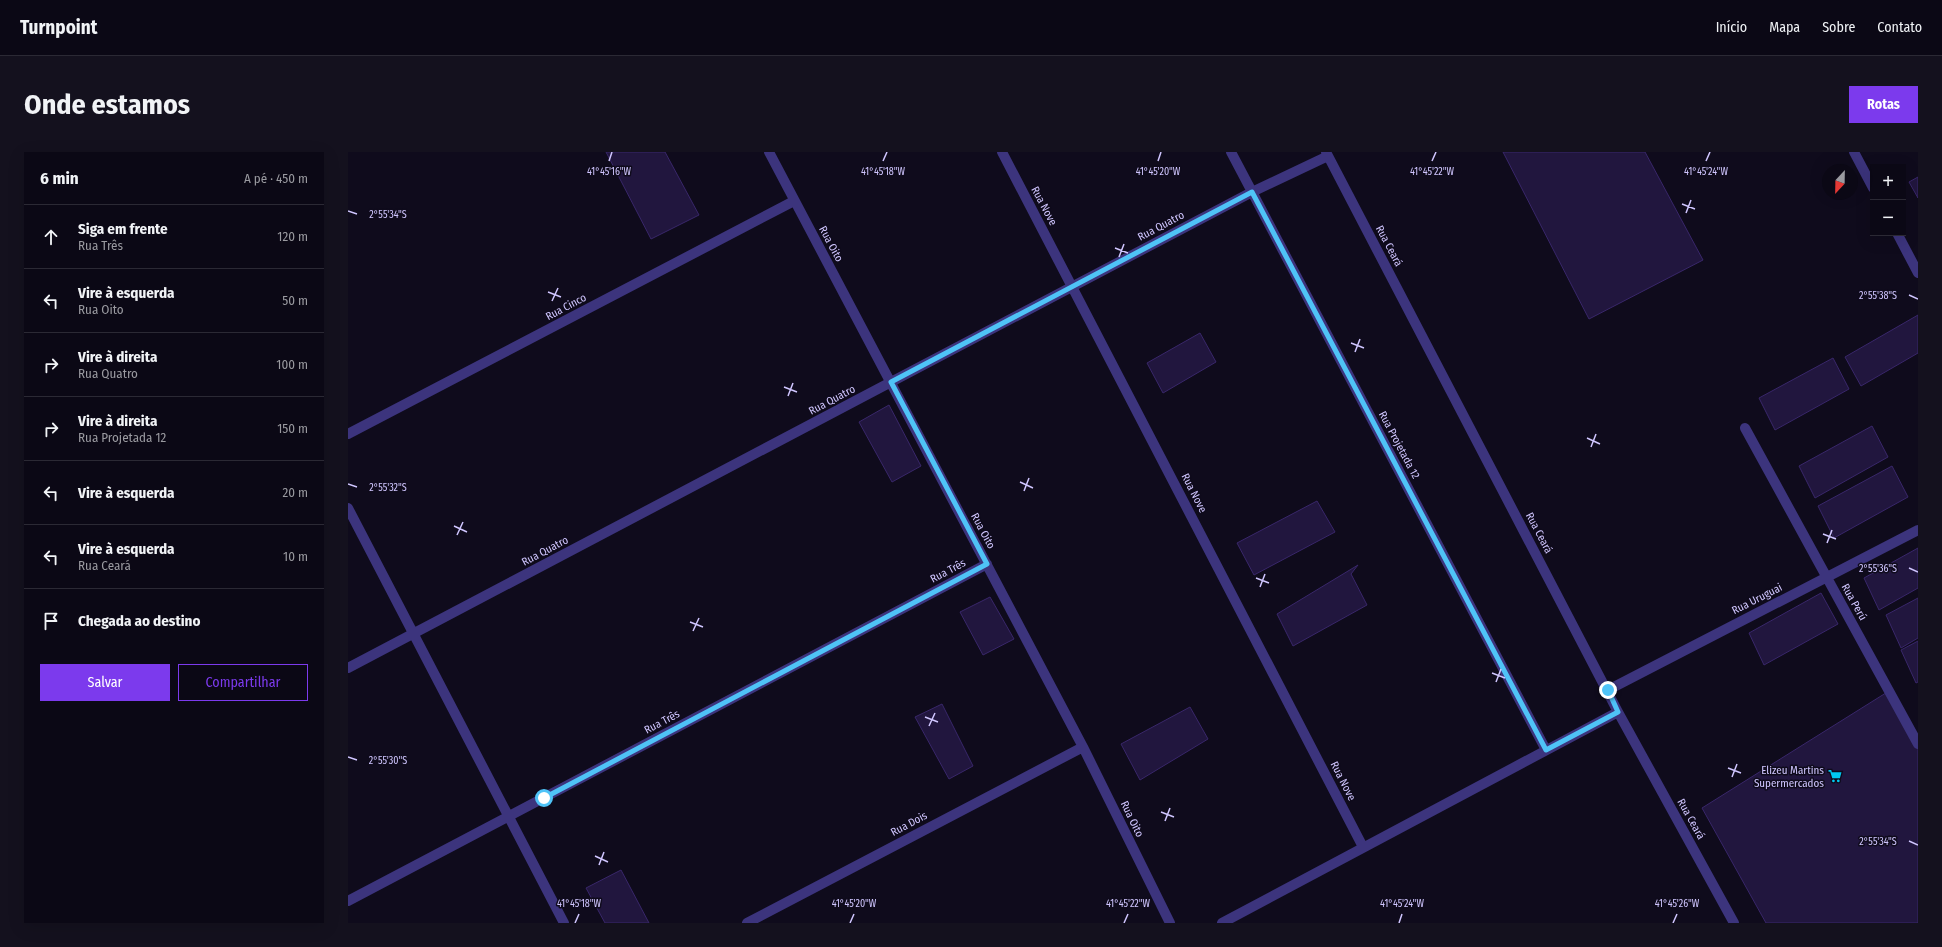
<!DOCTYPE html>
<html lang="pt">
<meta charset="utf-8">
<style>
:root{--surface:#0b0815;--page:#14111e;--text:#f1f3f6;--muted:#9a9aa0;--line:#2b2934;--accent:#7c3aed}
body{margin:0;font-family:"Fira Sans Condensed",sans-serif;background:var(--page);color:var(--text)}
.controls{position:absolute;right:12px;top:12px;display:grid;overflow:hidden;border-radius:0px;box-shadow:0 4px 16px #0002}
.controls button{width:36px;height:36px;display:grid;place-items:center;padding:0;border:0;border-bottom:1px solid var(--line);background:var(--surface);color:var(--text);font:20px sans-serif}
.compass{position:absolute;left:1474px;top:12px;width:36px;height:36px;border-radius:50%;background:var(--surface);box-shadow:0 4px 16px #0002;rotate:202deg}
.stop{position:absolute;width:12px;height:12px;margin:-9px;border:3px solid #4fc3f7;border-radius:50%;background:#fff}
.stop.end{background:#4fc3f7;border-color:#fff;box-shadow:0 1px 4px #0008}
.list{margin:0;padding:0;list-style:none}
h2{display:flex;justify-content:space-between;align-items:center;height:52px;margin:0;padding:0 16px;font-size:17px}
h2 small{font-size:13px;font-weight:400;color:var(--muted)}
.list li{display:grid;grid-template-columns:26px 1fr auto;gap:12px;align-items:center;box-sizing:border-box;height:64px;padding:0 16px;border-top:1px solid var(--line)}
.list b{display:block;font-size:15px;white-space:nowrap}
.list p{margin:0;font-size:13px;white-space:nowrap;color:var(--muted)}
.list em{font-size:13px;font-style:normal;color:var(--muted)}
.actions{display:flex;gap:8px;padding:12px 16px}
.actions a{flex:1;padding:9px 0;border:1px solid var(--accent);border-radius:0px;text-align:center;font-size:14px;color:var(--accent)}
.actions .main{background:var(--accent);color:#fff}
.icon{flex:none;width:22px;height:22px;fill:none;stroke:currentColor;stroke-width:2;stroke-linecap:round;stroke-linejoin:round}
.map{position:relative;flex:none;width:1570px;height:771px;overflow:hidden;border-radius:0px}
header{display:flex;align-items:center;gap:24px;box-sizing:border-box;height:56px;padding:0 20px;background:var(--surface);border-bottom:1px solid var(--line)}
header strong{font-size:19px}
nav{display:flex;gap:22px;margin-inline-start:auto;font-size:14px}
.intro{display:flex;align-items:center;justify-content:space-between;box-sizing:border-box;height:96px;padding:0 24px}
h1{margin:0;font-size:28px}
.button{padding:10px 18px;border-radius:0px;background:var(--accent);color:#fff;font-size:14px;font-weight:700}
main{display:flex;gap:24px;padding:0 24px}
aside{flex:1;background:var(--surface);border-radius:0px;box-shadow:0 4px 16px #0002}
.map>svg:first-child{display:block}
</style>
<header>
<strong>Turnpoint</strong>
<nav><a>Início</a><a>Mapa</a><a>Sobre</a><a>Contato</a></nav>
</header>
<div class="intro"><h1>Onde estamos</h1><a class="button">Rotas</a></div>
<main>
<aside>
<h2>6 min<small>A pé · 450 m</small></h2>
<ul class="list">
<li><svg class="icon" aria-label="ahead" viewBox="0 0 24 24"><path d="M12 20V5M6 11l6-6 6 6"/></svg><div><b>Siga em frente</b><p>Rua Três</p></div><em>120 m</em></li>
<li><svg class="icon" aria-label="left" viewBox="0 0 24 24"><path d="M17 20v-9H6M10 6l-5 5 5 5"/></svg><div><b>Vire à esquerda</b><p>Rua Oito</p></div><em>50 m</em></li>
<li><svg class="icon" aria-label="right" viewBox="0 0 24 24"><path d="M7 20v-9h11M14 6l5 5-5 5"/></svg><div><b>Vire à direita</b><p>Rua Quatro</p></div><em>100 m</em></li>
<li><svg class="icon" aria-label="right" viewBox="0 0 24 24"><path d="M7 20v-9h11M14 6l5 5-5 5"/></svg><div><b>Vire à direita</b><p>Rua Projetada 12</p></div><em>150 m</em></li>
<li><svg class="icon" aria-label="left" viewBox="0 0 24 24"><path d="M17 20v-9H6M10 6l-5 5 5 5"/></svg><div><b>Vire à esquerda</b></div><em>20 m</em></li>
<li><svg class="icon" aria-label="left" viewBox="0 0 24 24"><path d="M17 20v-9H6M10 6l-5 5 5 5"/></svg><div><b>Vire à esquerda</b><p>Rua Ceará</p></div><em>10 m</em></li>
<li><svg class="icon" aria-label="arrive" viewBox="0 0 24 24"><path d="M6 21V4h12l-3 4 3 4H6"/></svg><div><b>Chegada ao destino</b></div></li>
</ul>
<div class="actions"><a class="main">Salvar</a><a>Compartilhar</a></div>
</aside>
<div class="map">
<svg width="1570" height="771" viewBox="0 0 1570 771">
<rect width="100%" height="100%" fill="#0f0b1c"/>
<path fill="#21163e" stroke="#39276a" d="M258 0H317L351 63 303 87Z
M1155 0H1297L1355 108 1241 167Z
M1570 25V46L1561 30Z
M1570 163V201L1513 234 1497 205Z
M852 181 868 210 815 241 799 211Z
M1485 206 1501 237 1427 278 1411 246Z
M541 253 573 314 544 330 511 270Z
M1524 274 1540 305 1467 346 1451 314Z
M1544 314 1560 345 1486 386 1470 354Z
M969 349 987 380 906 423 889 391Z
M1570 396V436L1531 458 1516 426Z
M1010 413 1003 422 1019 453 945 494 929 462Z
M1473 441 1490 472 1416 513 1401 481Z
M642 445 666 487 635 503 612 460Z
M1570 446V486L1553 496 1538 463Z
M1570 489V530L1568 531 1553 498Z
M1541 539 1570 592V771H1418L1354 656Z
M594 552 625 614 601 627 567 565Z
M842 555 860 587 792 628 773 592Z
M273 718 301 771H257L238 736Z"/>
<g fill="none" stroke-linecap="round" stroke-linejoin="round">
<path stroke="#3c347d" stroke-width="10" d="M421 0 735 595 822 771
M654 0 1015 695
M883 0 1198 598
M978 0 1270 560 1386 771
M1506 0 1525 36
M1549 81 1570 121
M1397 276 1570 592
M0 282 446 49
M0 356 216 771
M0 516 904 40 980 4
M1260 538 1570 378
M0 749 639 412
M399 771 735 595
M874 771 1270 560"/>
</g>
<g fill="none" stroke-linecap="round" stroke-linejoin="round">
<path stroke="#4fc3f7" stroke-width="5" d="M196 646 639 412 543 230 904 40 1198 598 1270 560 1260 538"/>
</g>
<path fill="none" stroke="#d0c6ff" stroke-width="1.5" d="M261 9 264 0M535 9 539 0M810 9 813 0M1084 9 1088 0M1358 9 1362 0M1334 52 1347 57M0 59 9 62M1338 61 1343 48M767 96 780 101M771 105 776 92M200 140 213 145M1561 143 1570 147M204 149 210 136M1003 191 1016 196M1007 200 1012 187M436 235 449 240M440 244 445 231M1239 286 1252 292M1243 295 1248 282M672 330 685 336M0 332 9 335M676 339 681 326M106 374 119 380M1475 382 1488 387M109 383 115 370M1479 391 1484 378M1561 416 1570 420M908 426 921 431M912 435 917 422M342 470 355 475M345 479 351 466M1144 521 1157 526M1148 530 1153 517M577 565 590 570M581 574 587 561M0 605 9 608M1380 616 1393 621M1384 625 1389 612M813 660 826 665M817 669 822 656M1561 689 1570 693M247 704 260 710M251 713 256 700M227 771 231 762M502 771 506 762M776 771 780 762M1051 771 1054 762M1325 771 1329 762"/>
<defs>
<g id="supermarket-bare" transform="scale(1.08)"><path d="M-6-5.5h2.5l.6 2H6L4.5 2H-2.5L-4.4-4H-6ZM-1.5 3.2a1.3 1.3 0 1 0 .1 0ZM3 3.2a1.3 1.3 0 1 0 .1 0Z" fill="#00c8f1" stroke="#0f0b1c" stroke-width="2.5" paint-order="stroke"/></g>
</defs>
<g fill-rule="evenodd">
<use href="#supermarket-bare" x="1487" y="624"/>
</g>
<g text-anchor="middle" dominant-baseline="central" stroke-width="3" stroke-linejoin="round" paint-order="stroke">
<g font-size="11" fill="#d0c6ff" stroke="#0f0b1c">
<text transform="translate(696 54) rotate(62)">Rua Nove</text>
<text transform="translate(813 74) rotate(-28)">Rua Quatro</text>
<text transform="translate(483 92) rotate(62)">Rua Oito</text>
<text transform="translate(1041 94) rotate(62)">Rua Ceará</text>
<text transform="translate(218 155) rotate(-28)">Rua Cinco</text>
<text transform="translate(484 248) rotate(-28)">Rua Quatro</text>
<text transform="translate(1051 293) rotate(62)">Rua Projetada 12</text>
<text transform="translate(846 341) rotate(63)">Rua Nove</text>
<text transform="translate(635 379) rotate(62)">Rua Oito</text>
<text transform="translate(1191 381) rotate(62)">Rua Ceará</text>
<text transform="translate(197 399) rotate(-28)">Rua Quatro</text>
<text transform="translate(600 419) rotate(-28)">Rua Três</text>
<text transform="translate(1409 447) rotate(-27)">Rua Uruguai</text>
<text transform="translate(1506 450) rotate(61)">Rua Perú</text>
<text transform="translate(314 570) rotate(-28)">Rua Três</text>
<text transform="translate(995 629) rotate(63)">Rua Nove</text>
<text transform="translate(784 667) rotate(64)">Rua Oito</text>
<text transform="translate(1343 667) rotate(61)">Rua Ceará</text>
<text transform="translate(561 672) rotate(-28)">Rua Dois</text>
</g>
<g font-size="11" fill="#d0c6ff" stroke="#0f0b1c" text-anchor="end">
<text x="1476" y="618">Elizeu Martins<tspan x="1476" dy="13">Supermercados</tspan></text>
</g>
</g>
<g font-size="10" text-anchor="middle" fill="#d0c6ff" stroke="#0f0b1c" stroke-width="3" stroke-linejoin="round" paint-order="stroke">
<text x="1358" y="23">41°45'24"W</text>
<text x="261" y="23">41°45'16"W</text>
<text x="535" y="23">41°45'18"W</text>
<text x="810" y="23">41°45'20"W</text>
<text x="1084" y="23">41°45'22"W</text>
<text x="40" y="66">2°55'34"S</text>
<text x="1530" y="147">2°55'38"S</text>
<text x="40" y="339">2°55'32"S</text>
<text x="1530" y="420">2°55'36"S</text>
<text x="40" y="612">2°55'30"S</text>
<text x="1530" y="693">2°55'34"S</text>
<text x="231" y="755">41°45'18"W</text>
<text x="506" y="755">41°45'20"W</text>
<text x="780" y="755">41°45'22"W</text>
<text x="1054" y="755">41°45'24"W</text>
<text x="1329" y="755">41°45'26"W</text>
</g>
</svg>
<div class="controls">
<button>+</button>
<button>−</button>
</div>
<svg class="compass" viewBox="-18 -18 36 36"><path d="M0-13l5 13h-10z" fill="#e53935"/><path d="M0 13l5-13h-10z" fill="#9a9aa0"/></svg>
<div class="stop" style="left:196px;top:646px"></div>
<div class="stop end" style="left:1260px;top:538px"></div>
</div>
</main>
